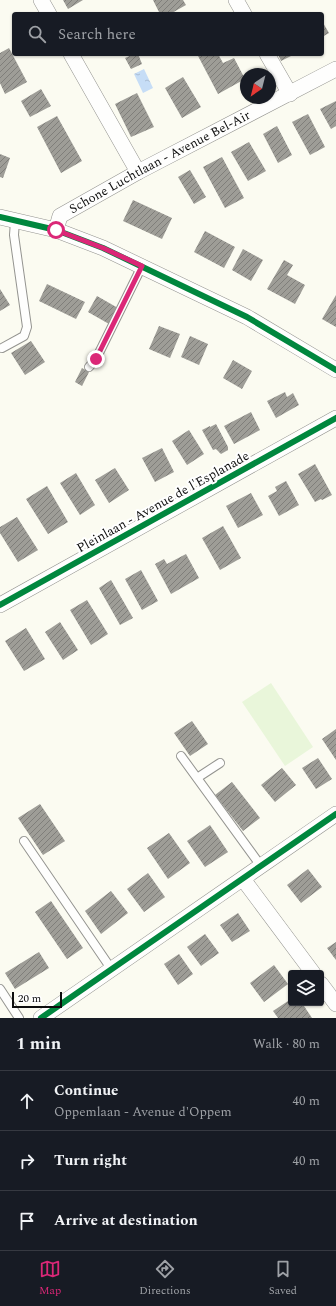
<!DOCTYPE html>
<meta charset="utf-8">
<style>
:root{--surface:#171b24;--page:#242831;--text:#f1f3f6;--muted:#9ea1a6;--line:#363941;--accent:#db2777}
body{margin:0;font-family:Spectral,serif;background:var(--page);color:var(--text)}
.controls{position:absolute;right:12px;bottom:12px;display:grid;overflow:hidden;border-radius:4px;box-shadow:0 1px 3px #0004}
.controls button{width:36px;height:36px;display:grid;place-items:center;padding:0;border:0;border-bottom:1px solid var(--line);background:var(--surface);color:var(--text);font:20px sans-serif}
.compass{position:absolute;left:240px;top:68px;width:36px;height:36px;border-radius:50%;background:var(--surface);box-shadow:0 1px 3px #0004;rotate:215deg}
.scale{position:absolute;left:12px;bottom:10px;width:50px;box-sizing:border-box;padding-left:4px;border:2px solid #0d0d0d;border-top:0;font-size:11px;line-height:14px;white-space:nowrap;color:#0d0d0d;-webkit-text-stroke:3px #fff;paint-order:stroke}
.stop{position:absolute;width:12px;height:12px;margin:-9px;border:3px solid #db2777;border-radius:50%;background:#fff}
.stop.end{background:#db2777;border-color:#fff;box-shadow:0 1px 4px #0008}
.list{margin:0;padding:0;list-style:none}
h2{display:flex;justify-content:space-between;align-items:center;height:52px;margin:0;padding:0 16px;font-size:17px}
h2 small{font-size:13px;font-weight:400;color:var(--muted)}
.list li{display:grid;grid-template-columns:26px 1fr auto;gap:12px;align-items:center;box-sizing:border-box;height:60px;padding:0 16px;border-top:1px solid var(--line)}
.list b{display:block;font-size:15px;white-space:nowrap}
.list p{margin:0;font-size:13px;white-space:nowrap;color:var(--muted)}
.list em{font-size:13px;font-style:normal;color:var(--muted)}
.icon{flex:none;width:22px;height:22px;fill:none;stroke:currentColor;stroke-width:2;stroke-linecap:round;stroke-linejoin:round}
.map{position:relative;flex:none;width:336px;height:1018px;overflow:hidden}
.search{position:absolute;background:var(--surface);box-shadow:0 1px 3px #0004;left:12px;right:12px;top:12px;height:44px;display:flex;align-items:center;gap:10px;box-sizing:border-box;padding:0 14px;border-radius:4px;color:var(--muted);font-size:15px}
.sheet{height:232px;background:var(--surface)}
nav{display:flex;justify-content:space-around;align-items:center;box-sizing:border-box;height:56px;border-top:1px solid var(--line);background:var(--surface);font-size:11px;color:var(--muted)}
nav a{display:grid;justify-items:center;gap:2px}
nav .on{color:var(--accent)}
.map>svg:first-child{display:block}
</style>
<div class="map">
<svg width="336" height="1018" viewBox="0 0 336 1018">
<defs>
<pattern id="water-ripples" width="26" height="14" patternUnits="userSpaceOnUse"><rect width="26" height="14" fill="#c6ddf6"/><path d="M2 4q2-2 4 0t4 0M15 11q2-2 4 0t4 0" fill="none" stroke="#a9bcd2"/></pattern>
<pattern id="building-hatch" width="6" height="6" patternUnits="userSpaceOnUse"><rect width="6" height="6" fill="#9e9d97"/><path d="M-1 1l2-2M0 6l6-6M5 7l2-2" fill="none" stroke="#7f7e7a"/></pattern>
</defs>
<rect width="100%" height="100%" fill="#fbfbf1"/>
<path fill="#e9f6da" d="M271 683 313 747 285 766 242 702Z"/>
<path fill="url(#water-ripples)" d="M144 69 153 88 143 93 134 74Z"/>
<path fill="url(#building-hatch)" d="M63 0H83L68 9Z
M153 0H183L186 5 170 14H160Z
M322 21 329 33 322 37Z
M9 48 27 82 5 94 0 83V53Z
M134 54H138L142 64 131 69 125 58Z
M197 54H218L223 63 234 58 245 79 218 94Z
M278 54H295L281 61Z
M183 77 201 107 182 118 165 88Z
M41 89 51 106 30 117 21 101Z
M137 93 154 127 131 137 115 104Z
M336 101V126L331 129 320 109Z
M308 114 325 147 310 155 292 122Z
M57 116 82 161 61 173 37 127Z
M277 126 292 155 278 163 263 134Z
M249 142 266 171 248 181 231 152Z
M0 154 10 158 3 178 0 177Z
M222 157 244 198 225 208 203 167Z
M190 170 206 197 194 204 178 177Z
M133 200 172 218 162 239 123 221Z
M205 231 235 247 224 268 194 252Z
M243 249 263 260 251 281 232 270Z
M284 260 293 265 287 275 305 285 295 304 267 289Z
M47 284 85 302 76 319 39 301Z
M0 289 10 305 0 311Z
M336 295V327L322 319Z
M97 296 118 308 109 324 88 312Z
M159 326 180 334 170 358 149 349Z
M190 336 208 344 199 365 181 357Z
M31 341 45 362 25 375 11 353Z
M233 360 252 371 242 389 223 378Z
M82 368 89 372 82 386 75 382Z
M285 392 287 397 293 393 299 405 276 418 267 401Z
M251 412 260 430 234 444 224 426Z
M216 424 228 447V450L221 454 216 449 213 450 202 430 210 426V427Z
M189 430 204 454 187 465 172 441Z
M162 448 174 472 155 482 142 458Z
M315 464 332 495 322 500 321 499 315 502 298 474Z
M115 468 129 490 109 503 95 480Z
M76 473 95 505 80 515 60 483Z
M286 481 299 505 279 516 268 496 277 491 275 487Z
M47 486 68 522 48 534 26 499Z
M251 493 263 515 238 528 226 506Z
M17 517 38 550 18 562 0 533V527Z
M223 526 241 558 220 570 202 538Z
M186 554 199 578 171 594 155 564 164 559 167 564Z
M141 570 158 601 142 610 125 579Z
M111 580 133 618 120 625 99 588Z
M87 600 108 634 91 645 70 610Z
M60 622 78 650 63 660 45 632Z
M26 628 45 659 24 671 5 641Z
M192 721 208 744 190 756 174 733Z
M336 729V760L322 739Z
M318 758 332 779 316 789 302 768Z
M282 768 296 785 275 802 261 785Z
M232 782 260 818 243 831 215 795Z
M40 804 65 841 43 855 18 818Z
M210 825 228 852 205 867 187 841Z
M169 833 190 863 168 879 147 848Z
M308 869 322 887 301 903 287 885Z
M148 873 165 897 144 912 127 889Z
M111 891 128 913 101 934 85 911Z
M51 901 83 948 67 959 35 912Z
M238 913 250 931 232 942 220 925Z
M205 934 219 953 201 966 187 947Z
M336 942V960L327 948Z
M39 952 49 968 15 989 5 973Z
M179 954 193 974 178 985 164 964Z
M274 965 288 984 264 1002 250 983Z
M291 999V1003H302L312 1018H278L273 1011Z"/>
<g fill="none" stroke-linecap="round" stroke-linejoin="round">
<g stroke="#949490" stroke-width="10">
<path id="service" d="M2 348 24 336 27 327 14 235 15 221
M89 367 96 359 142 266
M181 756 261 866
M197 778 220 763
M24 841 112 970
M0 989 19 1018"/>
</g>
<g stroke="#949490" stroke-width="16">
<g id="minor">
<path d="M41 0 49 14"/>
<path d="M236 0 244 14"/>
<path d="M71 54 138 172"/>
<path d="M267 54 290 94"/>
<path d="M0 217 56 230 103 248 247 317 336 370"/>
<path id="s1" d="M56 230 60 216 138 172 336 69"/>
<path d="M0 605 336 418"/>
<path d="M243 879 313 973"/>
<path d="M321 984 336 1004"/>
<path d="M41 1018 336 814"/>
</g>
</g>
<use href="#service" stroke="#fefefd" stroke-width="8"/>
<use href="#minor" stroke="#fefefd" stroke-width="15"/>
<g stroke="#fff" stroke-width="8">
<path id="cycleway" d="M0 217 56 230 103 248 247 317 336 370
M0 605 336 418
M41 1018 336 814"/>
</g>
<use href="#cycleway" stroke="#00873e" stroke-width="6"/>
</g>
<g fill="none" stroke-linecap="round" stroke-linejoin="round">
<path stroke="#db2777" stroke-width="5" d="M56 230 103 248 142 266 96 359"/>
</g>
<g text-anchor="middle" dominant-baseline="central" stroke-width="4" stroke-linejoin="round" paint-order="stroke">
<g font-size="13" fill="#0d0d0d" stroke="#fff">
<text stroke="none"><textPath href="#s1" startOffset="128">Schone Luchtlaan - Avenue Bel-Air</textPath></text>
<text transform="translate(163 502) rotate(-29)">Pleinlaan - Avenue de l'Esplanade</text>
</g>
</g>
</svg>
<div class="controls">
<button><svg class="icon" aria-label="layers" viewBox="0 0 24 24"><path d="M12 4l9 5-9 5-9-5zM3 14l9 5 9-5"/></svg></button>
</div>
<svg class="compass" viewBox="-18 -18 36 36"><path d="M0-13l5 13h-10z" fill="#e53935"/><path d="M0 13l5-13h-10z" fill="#9ea1a6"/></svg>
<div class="scale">20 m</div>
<div class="stop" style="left:56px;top:230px"></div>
<div class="stop end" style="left:96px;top:359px"></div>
<div class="search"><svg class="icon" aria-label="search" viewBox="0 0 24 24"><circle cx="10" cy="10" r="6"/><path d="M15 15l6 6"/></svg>Search here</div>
</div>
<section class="sheet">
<h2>1 min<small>Walk · 80 m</small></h2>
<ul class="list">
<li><svg class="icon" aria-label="ahead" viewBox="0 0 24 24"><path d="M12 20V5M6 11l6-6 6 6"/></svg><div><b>Continue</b><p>Oppemlaan - Avenue d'Oppem</p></div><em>40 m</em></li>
<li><svg class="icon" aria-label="right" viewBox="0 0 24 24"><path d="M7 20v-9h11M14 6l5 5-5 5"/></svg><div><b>Turn right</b></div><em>40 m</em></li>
<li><svg class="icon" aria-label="arrive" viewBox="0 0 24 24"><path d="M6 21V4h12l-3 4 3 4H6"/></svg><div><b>Arrive at destination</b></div></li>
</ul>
</section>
<nav>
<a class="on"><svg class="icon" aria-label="map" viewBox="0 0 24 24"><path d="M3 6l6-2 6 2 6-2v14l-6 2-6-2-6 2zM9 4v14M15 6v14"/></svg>Map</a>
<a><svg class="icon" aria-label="directions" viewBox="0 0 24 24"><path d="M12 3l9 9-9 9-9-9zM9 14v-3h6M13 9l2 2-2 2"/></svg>Directions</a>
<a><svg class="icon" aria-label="saved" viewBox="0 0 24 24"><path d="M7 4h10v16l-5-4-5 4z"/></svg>Saved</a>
</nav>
